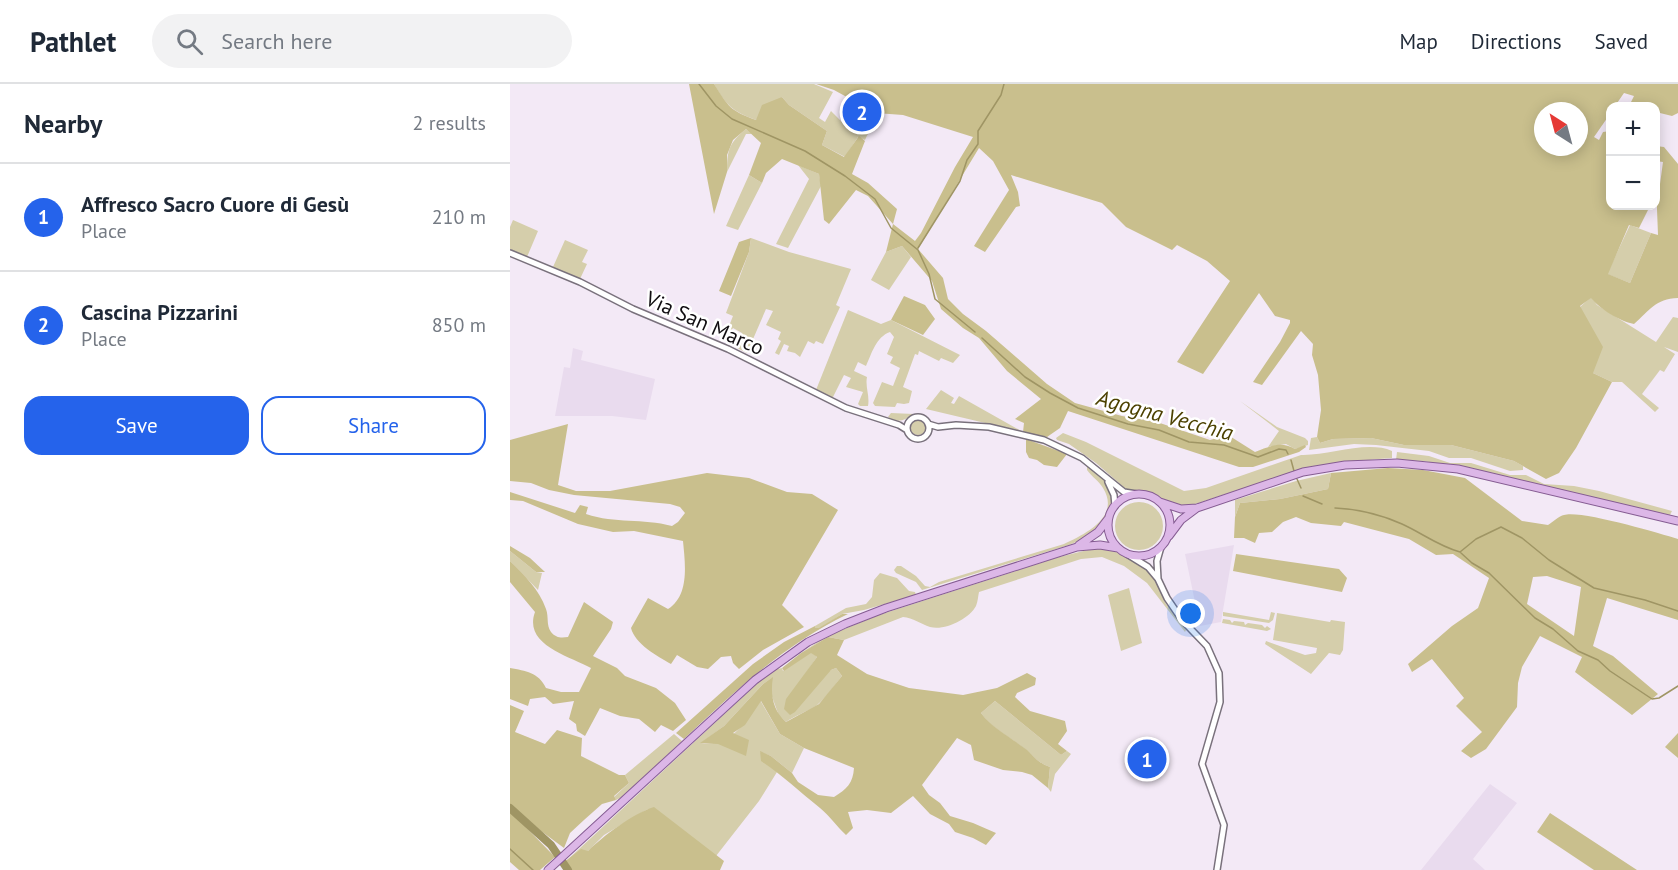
<!DOCTYPE html>
<meta charset="utf-8">
<style>
:root{--surface:#fff;--page:#f2f2f3;--text:#1f2937;--muted:#747a83;--line:#e0e1e3;--accent:#2563eb}
body{margin:0;font-family:"PT Sans",sans-serif;background:var(--page);color:var(--text)}
.controls{position:absolute;right:18px;top:18px;display:grid;overflow:hidden;border-radius:12px;box-shadow:0 3px 15px #0003}
.controls button{width:54px;height:54px;display:grid;place-items:center;padding:0;border:0;border-bottom:2px solid var(--line);background:var(--surface);color:var(--text);font:30px sans-serif}
.compass{position:absolute;left:1024px;top:18px;width:54px;height:54px;border-radius:50%;background:var(--surface);box-shadow:0 3px 15px #0003;rotate:324deg}
.you{position:absolute;left:681px;top:530px;width:21px;height:21px;margin:-15px;border:4px solid #fff;border-radius:50%;background:#1a73e8;box-shadow:0 0 0 9px #1a73e833}
.badge{display:grid;place-items:center;width:39px;height:39px;border-radius:50%;background:var(--accent);color:#fff;font-size:20px;font-weight:700}
.pin{position:absolute;translate:-50% -50%;border:3px solid #fff;box-shadow:0 2px 6px #0006}
.list{margin:0;padding:0;list-style:none}
h2{display:flex;justify-content:space-between;align-items:center;height:78px;margin:0;padding:0 24px;font-size:26px}
h2 small{font-size:20px;font-weight:400;color:var(--muted)}
.list li{display:grid;grid-template-columns:39px 1fr auto;gap:18px;align-items:center;box-sizing:border-box;height:108px;padding:0 24px;border-top:2px solid var(--line)}
.list b{display:block;font-size:22px;white-space:nowrap}
.list p{margin:0;font-size:20px;white-space:nowrap;color:var(--muted)}
.list em{font-size:20px;font-style:normal;color:var(--muted)}
.actions{display:flex;gap:12px;padding:18px 24px}
.actions a{flex:1;padding:14px 0;border:2px solid var(--accent);border-radius:18px;text-align:center;font-size:21px;color:var(--accent)}
.actions .main{background:var(--accent);color:#fff}
.icon{flex:none;width:33px;height:33px;fill:none;stroke:currentColor;stroke-width:2;stroke-linecap:round;stroke-linejoin:round}
.map{position:relative;flex:none;width:1168px;height:786px;overflow:hidden}
header{display:flex;align-items:center;gap:36px;box-sizing:border-box;height:84px;padding:0 30px;background:var(--surface);border-bottom:2px solid var(--line)}
header strong{font-size:28px}
nav{display:flex;gap:33px;margin-inline-start:auto;font-size:21px}
.search{width:420px;height:54px;background:var(--page);display:flex;align-items:center;gap:15px;box-sizing:border-box;padding:0 21px;border-radius:33px;color:var(--muted);font-size:22px}
main{display:flex}
aside{flex:1;background:var(--surface)}
.map>svg:first-child{display:block}
</style>
<header>
<strong>Pathlet</strong>
<div class="search"><svg class="icon" aria-label="search" viewBox="0 0 24 24"><circle cx="10" cy="10" r="6"/><path d="M15 15l6 6"/></svg>Search here</div>
<nav><a>Map</a><a>Directions</a><a>Saved</a></nav>
</header>
<main>
<aside>
<h2>Nearby<small>2 results</small></h2>
<ul class="list">
<li><span class="badge">1</span><div><b>Affresco Sacro Cuore di Gesù</b><p>Place</p></div><em>210 m</em></li>
<li><span class="badge">2</span><div><b>Cascina Pizzarini</b><p>Place</p></div><em>850 m</em></li>
</ul>
<div class="actions"><a class="main">Save</a><a>Share</a></div>
</aside>
<div class="map">
<svg width="1168" height="786" viewBox="0 0 1168 786">
<rect width="100%" height="100%" fill="#f3e9f6"/>
<path fill="#e9dbee" d="M63 264 73 267 71 276 145 295 136 336 102 332H45L54 283 60 284Z
M724 461 711 538 690 542 675 470Z
M980 700 1007 719 963 775 975 786H911Z"/>
<path fill="#d5ceab" d="M204 0H304L323 8 309 34 315 38 321 27 333 39 344 32 362 41 355 56 348 53 335 73 312 61 317 47 279 21 272 13 246 36C222 27 217 22 204 0Z
M236 45 242 50H236L217 88C217 66 219 59 236 45Z
M288 81 309 90 311 102 278 164 266 160 299 95Z
M239 91 252 99 228 146 216 142Z
M3 136 28 147 17 173 0 165V143Z
M1120 141 1141 149 1120 199 1097 190Z
M241 154 279 168 341 185 326 221 330 223 313 260 306 257 304 260 298 257 290 273 285 269 277 267 279 262 274 260 269 271 265 269 271 257 268 255 271 248 256 241 263 227 256 225 237 269 225 263 232 249 223 244 220 248 217 247 223 232 216 229 239 168Z
M55 156 78 166 72 178 77 180 70 195 43 183Z
M392 162 401 173 379 206 361 196 376 168Z
M1081 213 1087 221 1146 258 1163 233 1168 234V268L1154 263 1165 270 1154 288 1150 286 1132 310 1149 324 1145 328 1112 298H1102L1083 289 1070 223Z
M338 226 371 240 381 236 450 271 443 279 431 274 429 277 409 267 408 271 405 270 393 303 402 307 399 319 394 320 387 319 385 323 365 322 363 319 372 298 383 302 390 284 380 279 383 273 377 270 384 253 380 248C366 253 362 269 356 282L348 278 344 287 357 293C355 303 360 312 358 322H350L348 320 353 308 336 303 341 294 334 291 322 315 306 306Z
M431 306 444 314 441 319 444 320 449 312 513 348 416 325Z
M730 317 767 343 795 354 798 357V361L785 365 776 360 758 363 769 347Z
M381 329 404 330C395 336 388 340 378 333Z
M400 343a8 8 0 1 1 16 0a8 8 0 1 1-16 0Z
M553 349 576 358 674 407 696 404 791 371C818 372 857 356 882 367V374C808 379 752 398 682 421L673 422 654 417 641 410 616 405 586 379 559 360 547 356 546 354Z
M807 353 810 359 823 355 861 354 894 361H941L1004 377 1013 382V386L1000 387 961 374H939L919 367 866 361 844 360 799 366 801 354Z
M887 368 919 372 940 379H961L1000 391H1016L1034 400 1064 402 1089 407 1162 427 1160 431 987 392 965 385 913 377 886 376Z
M577 381 595 397 602 417C597 441 580 453 559 461L412 506 406 498 386 489 384 486 387 482H391L406 492 415 502 420 503 429 498 554 460C575 450 611 433 593 404 589 397 582 393 577 386Z
M821 389 818 405 770 415 730 419 725 433V416L786 397Z
M605 442a24 24 0 1 1 48 0a24 24 0 1 1-48 0Z
M586 464 600 465 624 476 643 491 656 520 676 546 675 548 637 499 614 482 592 473 571 475 469 508C468 512 468 517 466 522 459 535 435 547 420 543 411 540 403 534 393 533L334 556 318 553 291 569 317 552 369 531 549 473Z
M0 467 26 488 32 489 28 506 0 477Z
M370 489 387 494 399 507 405 508 406 511 354 526 332 530 309 545 305 544V542L336 524 356 520 362 513 364 496Z
M619 504 632 559 611 567 598 511Z
M713 528 759 536 761 528 765 529 763 536 759 539 713 532Z
M767 529 820 538 821 536 835 538 833 566 830 571 819 569 801 590 755 560 756 557 795 571 806 569 807 564 763 556Z
M713 535 720 536 722 539 724 537 734 538 735 541 738 539 752 541 755 544 757 542 761 545 757 547 712 539Z
M301 568 307 573 289 599 326 584 332 592C324 602 316 614 306 622 296 628 286 631 276 638L269 632 260 607 262 594 253 600 214 642 191 659C219 664 237 638 250 616L270 650 294 664 282 689 261 672 250 668 267 688 249 717 206 772 144 724 136 726 94 751 78 767 54 779 251 596 264 586 272 584 273 587Z
M485 617 551 671 557 667 561 670 545 690 541 708 538 704 540 683C529 679 525 674 516 666 500 652 484 647 471 629Z
M164 650 172 657 112 713 106 716 104 713 119 699 115 691Z"/>
<path fill="#c9bf8d" fill-rule="evenodd" d="M179 0H204C219 23 219 26 246 36L252 21 272 13 279 21 317 47 312 61 334 73 349 52 355 57 342 90 358 99 387 125 383 140 405 157 411 149 445 83 463 53 393 31 366 29 324 6 306 0H1168V29L1162 32 1146 28V22H1119L1124 12 1114 9 1105 22H1100V30L1084 53 1089 56 1093 48 1100 47V122H1140L1129 144 1119 141 1098 190 1120 199 1141 149 1148 151 1146 99 1150 100 1153 78 1146 77V62L1154 63 1168 80V214C1145 215 1140 226 1124 240 1109 237 1090 225 1081 214L1070 222 1093 263 1083 289 1102 298 1066 364 1049 389 1036 395 1004 377 941 361H894L861 354 823 355 810 359 807 353 811 326 808 291 802 271 803 260 791 247 752 301 743 298 770 258 780 239V236L765 232 749 209 693 290 667 278 720 197 697 177 667 161 662 166 616 143 592 119 501 91 508 108 510 122 506 123 475 168 464 162 499 106 483 77 469 64 408 165 433 194 438 215 453 230 476 247 537 300 565 319 612 332 647 338 700 356 718 351 745 368C760 362 771 357 785 365L795 361 796 363 789 368 743 383H729L558 327 550 344 537 353 513 348 514 339 505 335 531 315 497 287 469 254 453 244 431 225 422 197 392 162 376 168 383 140 358 112 346 106 319 140 314 136 309 90 272 75 256 89 252 99 239 91 251 59 236 45 223 56 217 71V88L204 130ZM1033 27H1069V63H1033Z
M241 154 239 168 221 212 209 207 229 158Z
M394 212 415 221 425 235 413 251 381 236Z
M58 340 48 401 66 407H100L197 389 239 394 277 408 302 410 328 426 272 521 294 543 253 566 229 585 223 579 221 572 211 573 198 585 187 583 167 571 161 580C147 572 125 560 121 544L138 514 158 525C180 511 175 479 173 457L124 447 103 448 68 440 13 417 0 416V408L65 429 70 421 78 423 76 430C106 440 132 434 162 442L168 438 175 429 170 423 160 420 64 411 39 406 21 399 0 397V356Z
M516 355 557 370 547 383 534 381 527 376 519 374 516 368Z
M878 384 913 386 955 394 1012 437 1038 441C1043 438 1049 432 1054 431 1071 426 1148 449 1168 455V536L1097 514 1083 562 1103 572 1148 610 1122 631 1065 588 1072 573 1030 552 1012 583 1008 599 1007 623 976 665 961 674 951 667 972 648 946 622 954 614 922 575 902 588 898 580 942 542 968 524 979 494 943 470 926 471 899 455 834 438 831 442 801 439 786 433 773 438 762 448 749 449 745 459 734 454H724L725 433 730 419 770 415 818 405 821 389ZM1037 492 1071 503 1064 552 1017 520 1023 493Z
M0 462 20 474 35 488H26L0 467Z
M726 470 829 485 837 494 832 508 723 487Z
M0 477C15 492 29 505 36 525 39 533 36 541 41 548 46 554 51 554 58 553L74 518 103 538 101 545 83 572 107 584 115 592 146 604 165 619 176 636 163 647 151 641 145 648 129 635 110 632 90 624 75 652 67 647 66 640 59 635 64 617 43 620 35 613 20 615 18 622 0 615V584C16 587 28 588 36 604L51 608H69L81 584C59 572 13 561 25 528L0 498Z
M332 530H338C275 560 225 607 174 655L166 649 243 580 274 558 305 542V544H309Z
M318 553 334 556 327 571 357 590 399 604 453 611 487 604 517 589 526 594 525 601 507 609 505 613 520 627 555 637 557 647 548 660 557 667 551 671 485 617 471 629C484 646 501 653 517 666 525 674 529 679 540 683L538 704 522 691 512 688 493 686 464 676 461 661 447 654 412 701 419 711 430 719 440 732 463 739 486 749 476 761 463 754 445 748 439 740 420 730 403 712 381 729 357 726 338 728 343 744 336 751C327 743 320 732 310 724 290 708 272 691 251 677L250 667 261 672 282 689 288 698 308 711 324 713C337 705 343 699 344 684L294 664 270 650 251 617 235 641 223 649 239 656 236 672 208 660 190 659 214 642 253 600 263 593C260 610 263 627 276 638L309 620 332 592 326 584 321 586 285 628 280 631 274 625 276 615 307 573 301 569 274 587 272 584 291 569Z
M0 621 14 627 5 648 35 660 47 646 72 654 71 672 109 691H115L119 699 104 712 106 716 92 720 74 736 60 749 54 764 31 747 0 720Z
M1168 649V674L1155 663Z
M144 723 214 777 210 786H59L53 779 71 765 78 767C93 752 124 729 144 723Z
M0 727 45 773 30 786H9L0 778Z
M1040 729 1127 786H1084L1027 748Z"/>
<g fill="none" stroke-linecap="round" stroke-linejoin="round">
<path stroke="#9f9564" stroke-width="1.5" d="M189 0 206 22 222 35 295 67 335 92 365 115 381 144 408 166 419 190 425 215 465 248
M408 164 450 97 457 76 468 60V47L491 11 494 0
M472 254 515 293 540 309 568 324 618 340 649 346 679 358 714 361 748 373 769 365 776 366 778 370
M781 376 784 387
M787 395 791 404
M793 412 812 420
M825 424C848 425 870 430 892 440 912 449 928 462 950 468L966 455 991 443 1012 454 1039 476 1084 504 1135 516 1168 527
M951 469 962 479 979 489 1025 534 1043 545 1068 567 1088 576 1100 587 1142 615 1149 614 1168 602
M0 765 23 786"/>
<path stroke="#9f9564" stroke-width="8" d="M0 724 41 761 58 786"/>
<g stroke="#79717c" stroke-width="8">
<path id="minor" d="M0 169 70 198 123 225 218 265 336 324 389 341 397 346
M397 344a11 11 0 1 1 22 0a11 11 0 1 1-22 0Z
M418 340 428 343 446 341 479 343 534 356 572 374 614 408 627 410
M598 398 604 411 605 422
M651 463 647 477 648 495 657 514 672 536 697 562 709 589 710 618 692 680 714 741 707 786
M617 470 638 483 648 495"/>
</g>
<g stroke="#855c92" stroke-width="9">
<path id="major" d="M598 441a31 31 0 1 1 62 0a31 31 0 1 1-62 0Z
M650 418 671 425 687 424 793 388 835 381 887 379 948 385 1168 437
M659 452 671 436 687 424
M569 461 588 448 598 435
M38 786 245 596 298 558 335 540 376 524 567 463 590 461 608 464"/>
</g>
<use href="#minor" stroke="#fff" stroke-width="5"/>
<use href="#major" stroke="#dcb7e7" stroke-width="7"/>
</g>
<g text-anchor="middle" dominant-baseline="central" stroke-width="5" stroke-linejoin="round" paint-order="stroke">
<g font-size="21" fill="#100d11" stroke="#fff">
<text transform="translate(195 239) rotate(24)">Via San Marco</text>
</g>
<g font-size="22" font-style="italic" fill="#4c4100" stroke="#fff">
<text transform="translate(655 331) rotate(15)">Agogna Vecchia</text>
</g>
</g>
</svg>
<div class="controls">
<button>+</button>
<button>−</button>
</div>
<svg class="compass" viewBox="-18 -18 36 36"><path d="M0-13l5 13h-10z" fill="#e53935"/><path d="M0 13l5-13h-10z" fill="#747a83"/></svg>
<div class="you"></div>
<div class="pin badge" style="left:637px;top:675px">1</div>
<div class="pin badge" style="left:352px;top:28px">2</div>
</div>
</main>
